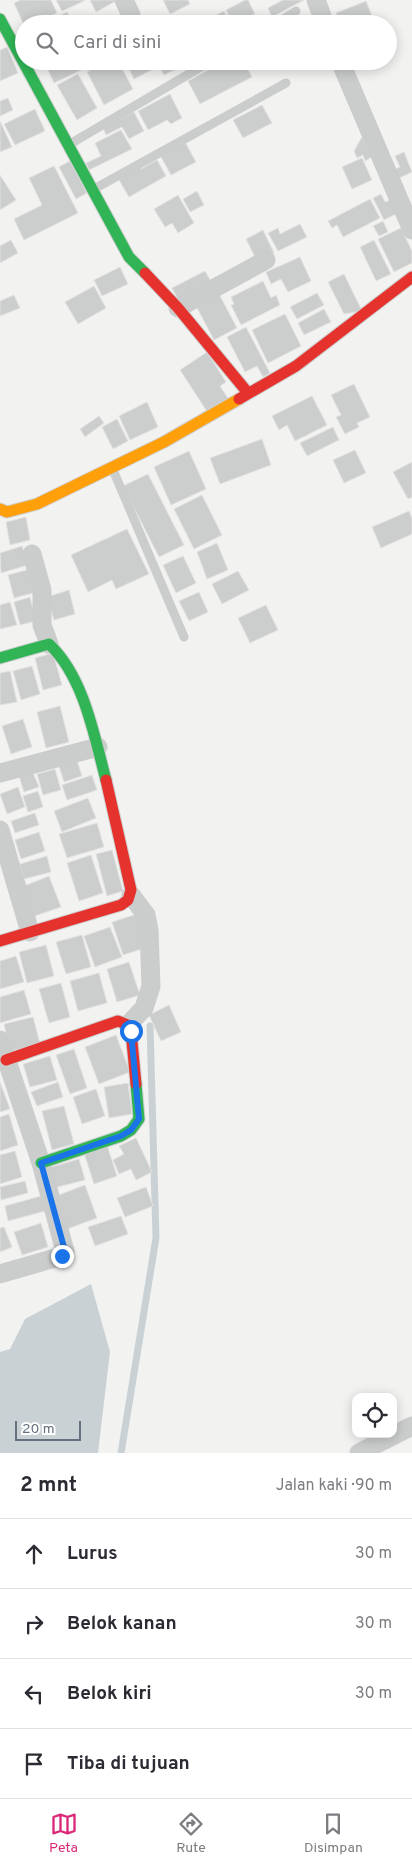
<!DOCTYPE html>
<html lang="id">
<meta charset="utf-8">
<style>
:root{--surface:#fff;--page:#f7f7f7;--text:#2b2b33;--muted:#7c7c81;--line:#e1e1e2;--accent:#db2777}
body{margin:0;font-family:Overpass,sans-serif;background:var(--page);color:var(--text)}
.controls{position:absolute;right:15px;bottom:15px;display:grid;overflow:hidden;border-radius:10px;box-shadow:0 2px 12px #0003}
.controls button{width:45px;height:45px;display:grid;place-items:center;padding:0;border:0;border-bottom:1px solid var(--line);background:var(--surface);color:var(--text);font:25px sans-serif}
.scale{position:absolute;left:15px;bottom:12px;width:66px;box-sizing:border-box;padding-left:5px;border:2px solid #65717f;border-top:0;font-size:14px;line-height:18px;white-space:nowrap;color:#65717f;-webkit-text-stroke:4px #fff;paint-order:stroke}
.stop{position:absolute;width:15px;height:15px;margin:-11px;border:4px solid #1a73e8;border-radius:50%;background:#fff}
.stop.end{background:#1a73e8;border-color:#fff;box-shadow:0 1px 5px #0008}
.list{margin:0;padding:0;list-style:none}
h2{display:flex;justify-content:space-between;align-items:center;height:65px;margin:0;padding:0 20px;font-size:21px}
h2 small{font-size:16px;font-weight:400;color:var(--muted)}
.list li{display:grid;grid-template-columns:32px 1fr auto;gap:15px;align-items:center;box-sizing:border-box;height:70px;padding:0 20px;border-top:1px solid var(--line)}
.list b{display:block;font-size:19px;white-space:nowrap}
.list em{font-size:16px;font-style:normal;color:var(--muted)}
.icon{flex:none;width:28px;height:28px;fill:none;stroke:currentColor;stroke-width:2;stroke-linecap:round;stroke-linejoin:round}
.map{position:relative;flex:none;width:412px;height:1453px;overflow:hidden}
.search{position:absolute;background:var(--surface);box-shadow:0 2px 12px #0003;left:15px;right:15px;top:15px;height:55px;display:flex;align-items:center;gap:12px;box-sizing:border-box;padding:0 18px;border-radius:28px;color:var(--muted);font-size:19px}
.sheet{height:345px;background:var(--surface)}
nav{display:flex;justify-content:space-around;align-items:center;box-sizing:border-box;height:70px;border-top:1px solid var(--line);background:var(--surface);font-size:14px;color:var(--muted)}
nav a{display:grid;justify-items:center;gap:2px}
nav .on{color:var(--accent)}
.map>svg:first-child{display:block}
</style>
<div class="map">
<svg width="412" height="1453" viewBox="0 0 412 1453">
<rect width="100%" height="100%" fill="#f2f3f1"/>
<path fill="#cad1d4" d="M91 1284 110 1352 98 1453H0V1352L10 1349 25 1319Z"/>
<g fill="none" stroke-linecap="round" stroke-linejoin="round">
<path stroke="#cad1d4" stroke-width="7" d="M121 1453 156 1238 150 1026"/>
</g>
<path fill="#cccdcd" stroke="#e2e2e1" d="M21 0H51L57 13 33 24 24 25 14 3Z
M56 0H84V1L62 11Z
M90 0H115L116 1 96 12Z
M163 0H188L190 4 170 14Z
M245 0H248L255 14 252 15 256 24H233L226 10Z
M283 0H304L272 17 268 8Z
M366 1 375 24H340L336 13Z
M224 11 230 24H199Z
M67 12 73 24H44Z
M7 47 18 73 0 81V50Z
M56 61H90L92 65 54 83 48 70 58 65Z
M106 61H118L133 89 104 105 87 72Z
M125 61H189L190 62 164 75 159 66 134 79Z
M224 61H244L252 77 200 104 188 81Z
M78 74 97 108 77 120 57 85Z
M170 94 182 118 171 124 167 120 148 130 138 111Z
M8 98 13 110 0 116V101Z
M262 105 272 123 243 138 233 120Z
M35 109 45 131 15 145 4 124Z
M134 112 144 131 129 139 122 127 106 135 103 128Z
M0 121 12 147 0 152Z
M121 130 132 149 89 170 86 163 101 156 95 143Z
M362 137 372 157 365 161 363 155 357 158 354 151Z
M185 142 196 162 171 175 160 155Z
M404 152 412 172 393 181 389 172 400 167 395 156Z
M362 158 372 180 352 189 342 167Z
M157 160 166 176 129 197 119 180 140 166 141 169Z
M70 161 87 193 76 199 59 167Z
M54 166 78 213 24 240 14 219 42 205 29 178Z
M0 175 16 200 0 210Z
M197 191 204 205 190 212 183 199Z
M381 194 385 202 390 200 396 214 384 220 373 198Z
M178 195 194 223 178 233 172 223 165 227 154 209Z
M370 199 380 218 343 237 337 225 332 228 328 221Z
M383 221 388 232 379 236 373 226Z
M300 224 307 237 278 251 268 233 278 228 280 234Z
M401 228 412 251V263L394 272 378 239Z
M263 230 274 253 257 261 246 239Z
M11 240 18 253 0 263V246Z
M374 240 391 274 376 281 360 247Z
M300 257 311 281 288 292 281 279 271 284 266 272Z
M120 267 128 284 102 296 94 280Z
M205 271 213 285 180 303 172 288Z
M344 274 362 311 344 314 328 282Z
M263 281 271 298 276 295 280 305 241 325 231 305 234 304 231 297Z
M94 286 106 308 78 324 65 302Z
M218 292 237 328 214 340 195 304Z
M317 293 324 305 297 319 290 307Z
M14 295 20 308 0 316V301Z
M324 309 331 322 304 335 298 323Z
M285 314 301 346 268 363 252 330Z
M246 327 270 373 263 377 257 366 245 372 227 337Z
M207 352 226 382 220 386 229 400 208 413 180 370Z
M354 384 370 417 357 423 359 427 345 434 336 417 341 415 331 395Z
M312 396 327 425 295 441 287 425 279 430 272 416Z
M147 402 158 427 130 440 119 416Z
M99 416 104 423 85 437 80 429Z
M117 419 128 441 113 449 102 427Z
M333 427 339 440 307 456 300 443Z
M262 439 271 465 220 484 210 458Z
M355 450 366 473 344 483 333 460Z
M189 451 206 489 171 505 154 467Z
M412 462V497L408 499 393 472Z
M148 474 184 545 159 557 123 486Z
M202 495 222 535 194 549 174 509Z
M409 511 412 518V534L381 548 372 527Z
M26 517 30 540 10 545 6 522Z
M127 529 149 574 116 589 112 580 88 592 71 555Z
M217 543 228 570 207 579 197 552Z
M22 546 28 565 1 573 0 553Z
M183 556 196 583 176 593 163 565Z
M30 569 37 592 14 598 8 575Z
M238 571 249 590 222 604 212 584Z
M69 590 75 614 54 620 47 597Z
M199 592 208 612 189 621 179 601Z
M30 597 36 621 20 625 14 602Z
M10 602 17 625 0 629V605Z
M266 605 278 630 250 643 238 618Z
M53 653 62 685 43 690 35 658Z
M32 666 40 694 21 700 13 671Z
M10 671 17 702 0 705V673Z
M60 706 69 742 46 748 37 712Z
M23 719 32 747 11 754 2 726Z
M76 757 82 776 64 782 58 763Z
M55 769 61 790 43 795 37 774Z
M32 770 39 787 24 792 19 776Z
M92 775 97 790 67 800 62 785Z
M18 787 25 807 7 814 0 794Z
M38 791 43 807 28 812 23 796Z
M88 798 96 818 62 832 54 811Z
M35 813 39 825 15 833 11 821Z
M97 823 104 847 67 858 59 834Z
M39 832 45 851 21 859 15 840Z
M112 850 123 891 107 896 96 854Z
M91 855 103 893 79 901 67 863Z
M47 856 51 872 24 879 20 864Z
M49 876 61 907 35 916 24 886Z
M137 914 148 947 123 955 112 922Z
M110 927 122 957 95 967 84 936Z
M82 935 91 967 66 974 56 942Z
M46 945 54 976 27 983 19 952Z
M16 956 24 982 0 989V961Z
M129 962 140 995 117 1002 107 969Z
M99 973 107 1003 78 1011 70 981Z
M61 983 70 1017 49 1023 39 989Z
M24 990 31 1014 0 1023V997Z
M169 1005 181 1032 161 1041 149 1015Z
M33 1017 40 1044 10 1051 4 1024Z
M116 1035 130 1072 99 1084 85 1047Z
M74 1049 87 1088 70 1094 56 1055Z
M50 1056 57 1080 30 1087 23 1064Z
M0 1082 10 1109 0 1112Z
M58 1082 63 1097 37 1106 31 1092Z
M128 1083 132 1114 109 1118 104 1087Z
M96 1089 105 1116 82 1124 73 1097Z
M64 1106 74 1144 52 1150 42 1111Z
M9 1114 18 1145 0 1151V1117Z
M136 1138 152 1172 136 1180 131 1169 119 1174 113 1160 124 1154 119 1146Z
M107 1145 117 1176 94 1184 84 1153Z
M15 1151 22 1177 0 1184V1155Z
M79 1159 85 1180 54 1188 48 1168Z
M25 1181 28 1193 1 1200 0 1187Z
M85 1185 97 1218 67 1229 56 1196Z
M146 1187 153 1206 125 1217 117 1198Z
M41 1196 45 1211 8 1221 5 1206Z
M121 1216 128 1234 95 1246 88 1227Z
M41 1223 48 1247 22 1255 14 1232Z
M4 1227 12 1247 0 1252V1228Z"/>
<g fill="none" stroke-linecap="round" stroke-linejoin="round">
<g stroke="#cecfcf" stroke-width="13">
<path id="fast" d="M0 19 129 257 145 273
M0 658 49 644C84 677 94 735 106 780
M41 1163 121 1136 131 1130 139 1119 136 1084"/>
</g>
<g stroke="#cecfcf" stroke-width="13">
<path id="slow" d="M0 509 7 512 37 504 164 442 239 399"/>
</g>
<g stroke="#cecfcf" stroke-width="13">
<path id="jam" d="M145 273 178 308 248 393
M239 399 296 366 412 277
M0 941 121 905 128 900 131 890 106 780
M6 1060 118 1021 128 1025 131 1031 136 1084"/>
</g>
<path stroke="#cbcccc" stroke-width="9" d="M275 24 296 11
M70 144 211 61
M94 189 286 83
M113 470 184 637"/>
<path stroke="#cbcccc" stroke-width="19" d="M124 0 131 15
M316 0 325 24
M340 61 412 230
M178 308 266 260
M32 554 42 590V625L49 644
M0 773 98 747
M0 830 30 932
M128 1025 144 1008 151 986 149 930 146 915 131 895
M0 1040 41 1163 65 1251 62 1256 0 1274
M359 1453 412 1426"/>
<use href="#fast" stroke="#30b455" stroke-width="11"/>
<use href="#slow" stroke="#ff9f0a" stroke-width="11"/>
<use href="#jam" stroke="#e5322d" stroke-width="11"/>
</g>
<g fill="none" stroke-linecap="round" stroke-linejoin="round">
<path stroke="#1a73e8" stroke-width="6" d="M62 1256 65 1251 41 1163 121 1136 131 1130 139 1119 131 1031"/>
</g>
</svg>
<div class="controls">
<button><svg class="icon" aria-label="locate" viewBox="0 0 24 24"><circle cx="12" cy="12" r="6"/><path d="M12 2v4M12 18v4M2 12h4M18 12h4"/></svg></button>
</div>
<div class="scale">20 m</div>
<div class="stop" style="left:131px;top:1031px"></div>
<div class="stop end" style="left:62px;top:1256px"></div>
<div class="search"><svg class="icon" aria-label="search" viewBox="0 0 24 24"><circle cx="10" cy="10" r="6"/><path d="M15 15l6 6"/></svg>Cari di sini</div>
</div>
<section class="sheet">
<h2>2 mnt<small>Jalan kaki · 90 m</small></h2>
<ul class="list">
<li><svg class="icon" aria-label="ahead" viewBox="0 0 24 24"><path d="M12 20V5M6 11l6-6 6 6"/></svg><div><b>Lurus</b></div><em>30 m</em></li>
<li><svg class="icon" aria-label="right" viewBox="0 0 24 24"><path d="M7 20v-9h11M14 6l5 5-5 5"/></svg><div><b>Belok kanan</b></div><em>30 m</em></li>
<li><svg class="icon" aria-label="left" viewBox="0 0 24 24"><path d="M17 20v-9H6M10 6l-5 5 5 5"/></svg><div><b>Belok kiri</b></div><em>30 m</em></li>
<li><svg class="icon" aria-label="arrive" viewBox="0 0 24 24"><path d="M6 21V4h12l-3 4 3 4H6"/></svg><div><b>Tiba di tujuan</b></div></li>
</ul>
</section>
<nav>
<a class="on"><svg class="icon" aria-label="map" viewBox="0 0 24 24"><path d="M3 6l6-2 6 2 6-2v14l-6 2-6-2-6 2zM9 4v14M15 6v14"/></svg>Peta</a>
<a><svg class="icon" aria-label="directions" viewBox="0 0 24 24"><path d="M12 3l9 9-9 9-9-9zM9 14v-3h6M13 9l2 2-2 2"/></svg>Rute</a>
<a><svg class="icon" aria-label="saved" viewBox="0 0 24 24"><path d="M7 4h10v16l-5-4-5 4z"/></svg>Disimpan</a>
</nav>
